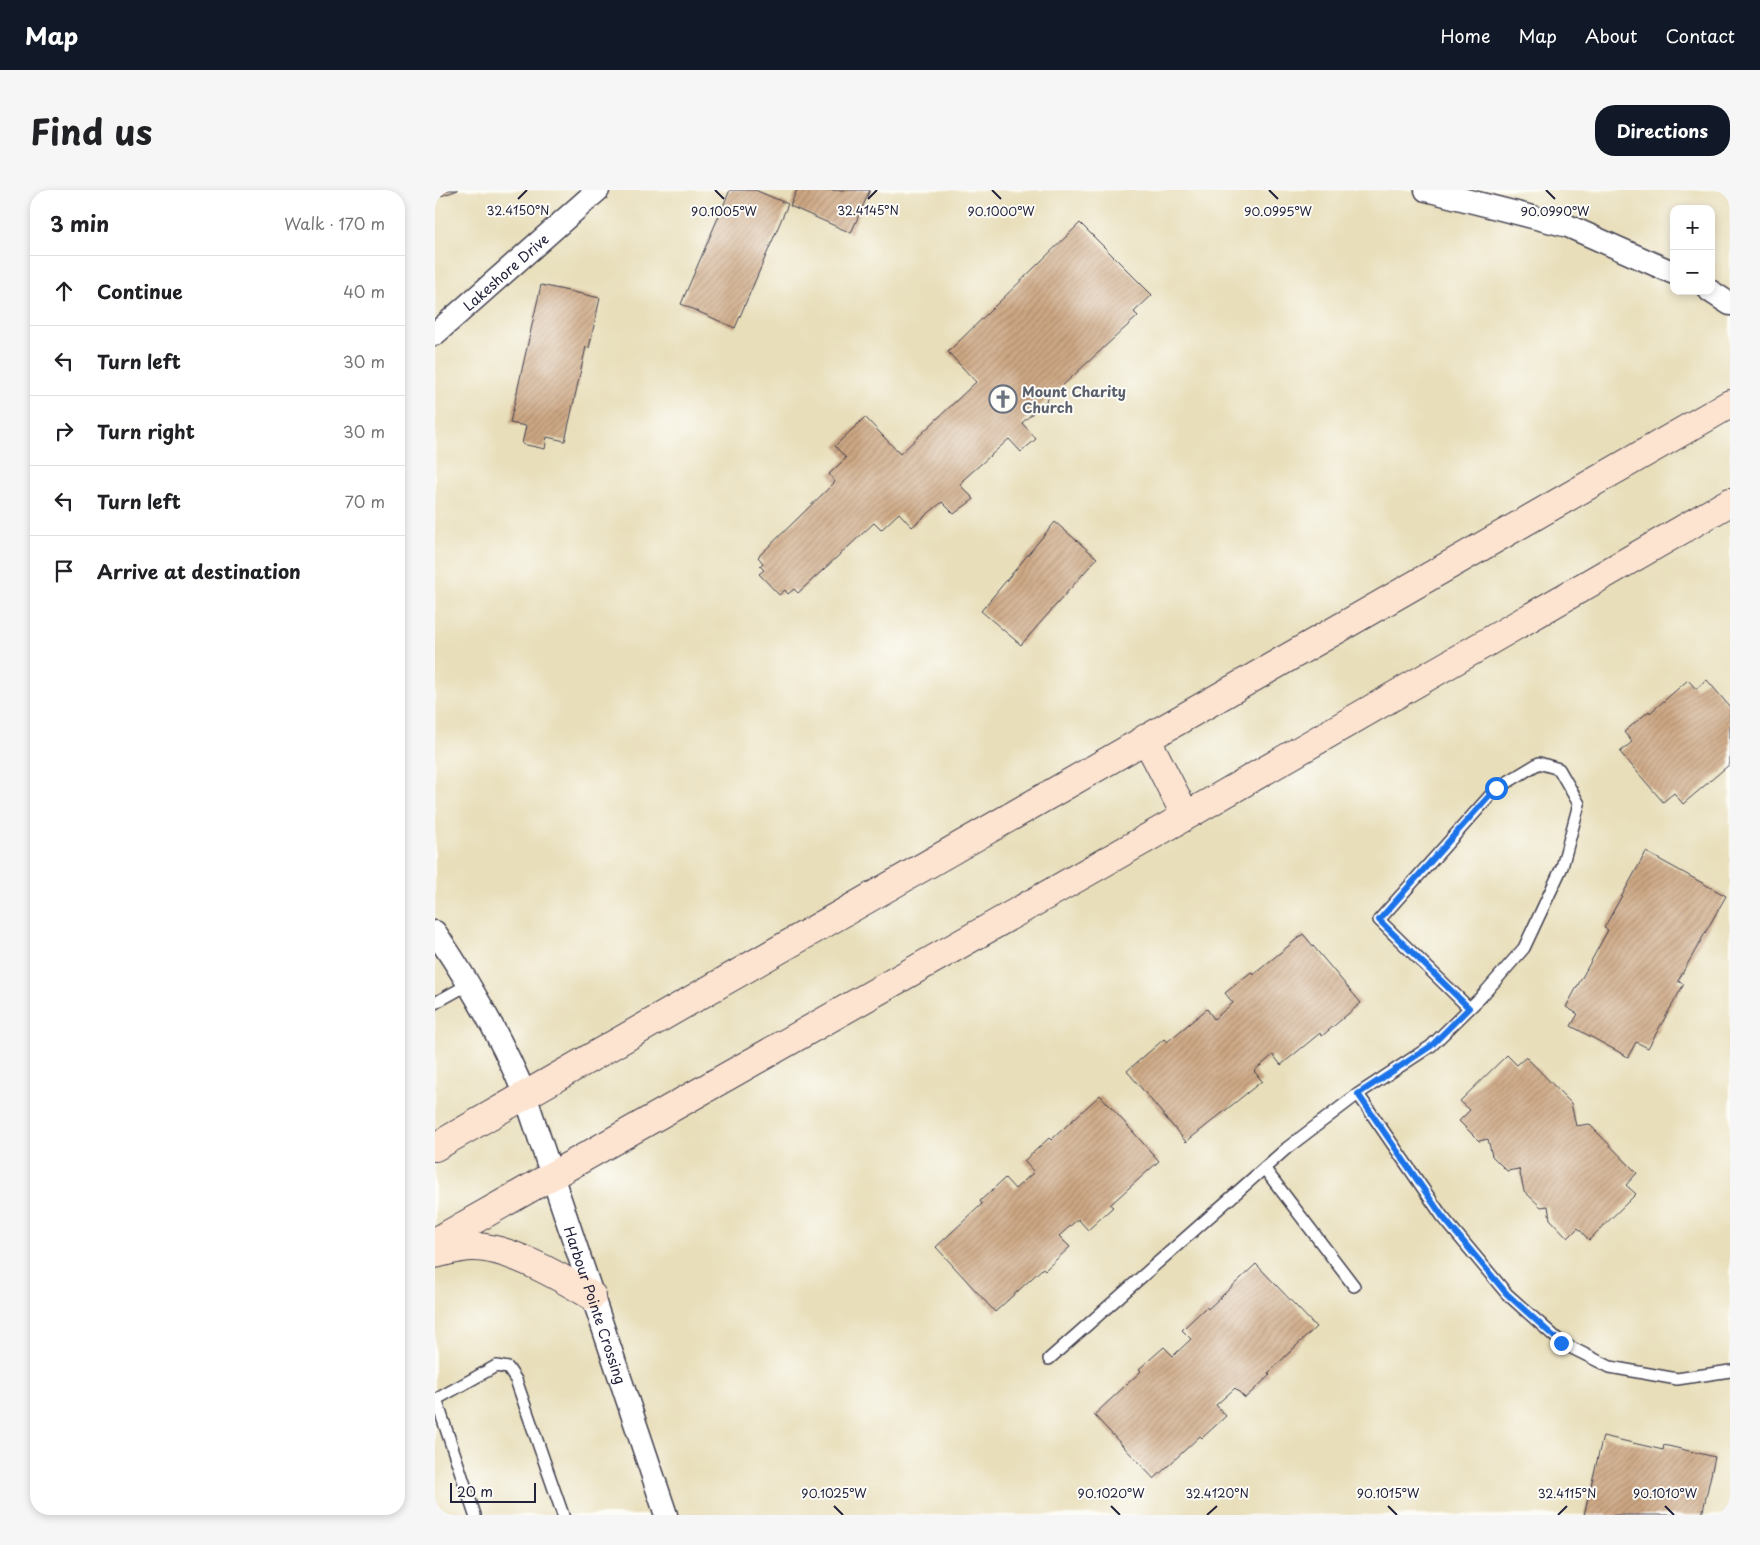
<!DOCTYPE html>
<meta charset="utf-8">
<style>
:root{--surface:#fff;--page:#f6f6f6;--text:#202124;--muted:#757577;--line:#e0e0e0;--accent:#111827}
body{margin:0;font-family:"Playpen Sans",sans-serif;background:var(--page);color:var(--text)}
.controls{position:absolute;right:15px;top:15px;display:grid;overflow:hidden;border-radius:10px;box-shadow:0 2px 8px #0003}
.controls button{width:45px;height:45px;display:grid;place-items:center;padding:0;border:0;border-bottom:1px solid var(--line);background:var(--surface);color:var(--text);font:25px sans-serif}
.scale{position:absolute;left:15px;bottom:12px;width:86px;box-sizing:border-box;padding-left:5px;border:2px solid #22223b;border-top:0;font-size:14px;line-height:18px;white-space:nowrap;color:#22223b;-webkit-text-stroke:4px #fdfcf7;paint-order:stroke}
.stop{position:absolute;width:15px;height:15px;margin:-11px;border:4px solid #1a73e8;border-radius:50%;background:#fff}
.stop.end{background:#1a73e8;border-color:#fff;box-shadow:0 1px 5px #0008}
.list{margin:0;padding:0;list-style:none}
h2{display:flex;justify-content:space-between;align-items:center;height:65px;margin:0;padding:0 20px;font-size:21px}
h2 small{font-size:16px;font-weight:400;color:var(--muted)}
.list li{display:grid;grid-template-columns:32px 1fr auto;gap:15px;align-items:center;box-sizing:border-box;height:70px;padding:0 20px;border-top:1px solid var(--line)}
.list b{display:block;font-size:19px;white-space:nowrap}
.list em{font-size:16px;font-style:normal;color:var(--muted)}
.icon{flex:none;width:28px;height:28px;fill:none;stroke:currentColor;stroke-width:2;stroke-linecap:round;stroke-linejoin:round}
.map{position:relative;flex:none;width:1295px;height:1325px;overflow:hidden;border-radius:20px}
header{display:flex;align-items:center;gap:30px;box-sizing:border-box;height:70px;padding:0 25px;background:var(--accent);color:#fff}
header strong{font-size:24px}
nav{display:flex;gap:28px;margin-inline-start:auto;font-size:18px}
.intro{display:flex;align-items:center;justify-content:space-between;box-sizing:border-box;height:120px;padding:0 30px}
h1{margin:0;font-size:35px}
.button{padding:12px 22px;border-radius:20px;background:var(--accent);color:#fff;font-size:18px;font-weight:700}
main{display:flex;gap:30px;padding:0 30px}
aside{flex:1;background:var(--surface);border-radius:20px;box-shadow:0 2px 8px #0003}
.map>svg:first-child{display:block}
</style>
<header>
<strong>Map</strong>
<nav><a>Home</a><a>Map</a><a>About</a><a>Contact</a></nav>
</header>
<div class="intro"><h1>Find us</h1><a class="button">Directions</a></div>
<main>
<aside>
<h2>3 min<small>Walk · 170 m</small></h2>
<ul class="list">
<li><svg class="icon" aria-label="ahead" viewBox="0 0 24 24"><path d="M12 20V5M6 11l6-6 6 6"/></svg><div><b>Continue</b></div><em>40 m</em></li>
<li><svg class="icon" aria-label="left" viewBox="0 0 24 24"><path d="M17 20v-9H6M10 6l-5 5 5 5"/></svg><div><b>Turn left</b></div><em>30 m</em></li>
<li><svg class="icon" aria-label="right" viewBox="0 0 24 24"><path d="M7 20v-9h11M14 6l5 5-5 5"/></svg><div><b>Turn right</b></div><em>30 m</em></li>
<li><svg class="icon" aria-label="left" viewBox="0 0 24 24"><path d="M17 20v-9H6M10 6l-5 5 5 5"/></svg><div><b>Turn left</b></div><em>70 m</em></li>
<li><svg class="icon" aria-label="arrive" viewBox="0 0 24 24"><path d="M6 21V4h12l-3 4 3 4H6"/></svg><div><b>Arrive at destination</b></div></li>
</ul>
</aside>
<div class="map">
<svg width="1295" height="1325" viewBox="0 0 1295 1325">
<defs>
<pattern id="building-hatch" width="6" height="6" patternUnits="userSpaceOnUse" patternTransform="scale(1.25)"><rect width="6" height="6" fill="#cda783"/><path d="M-1 1l2-2M0 6l6-6M5 7l2-2" fill="none" stroke="#a6886c"/></pattern>
</defs>
<rect width="100%" height="100%" fill="#fdfcf7"/>
<filter id="ink" filterUnits="userSpaceOnUse"><feTurbulence type="fractalNoise" baseFrequency=".02" numOctaves="2"/><feDisplacementMap in="SourceGraphic" scale="10" xChannelSelector="R" yChannelSelector="G"/><feConvolveMatrix kernelMatrix="1 2 1 2 8 2 1 2 1" color-interpolation-filters="sRGB"/></filter>
<filter id="wash" filterUnits="userSpaceOnUse"><feTurbulence type="fractalNoise" baseFrequency=".0096" numOctaves="4" result="noise"/><feDisplacementMap in="SourceGraphic" scale="20" xChannelSelector="R" yChannelSelector="G"/><feGaussianBlur stdDeviation="1.12" result="paint"/><feColorMatrix in="noise" values="0 0 0 0 0 0 0 0 0 0 0 0 0 0 0 0 0 1.4 0 .05"/><feComposite in="paint" operator="in"/></filter>
<g filter="url(#wash)">
<rect width="100%" height="100%" fill="#e8deba"/>
<g id="blocks">
<path fill="url(#building-hatch)" d="M0 0H23L0 8Z
M295 0H320L353 14 300 138 246 114Z
M362 0H435L416 43 355 16Z
M645 33 717 105 699 122 703 126 587 233 601 249 586 262 574 249 528 290 525 295 539 309 519 324 507 312 477 337 464 323 446 340 439 333 363 403 359 399 353 404 350 400 344 405 324 384 329 380 325 376 328 373 323 367 400 292 394 284 411 268 400 256 430 227 465 264 541 192 513 162Z
M106 95 165 108 154 158 151 157 130 251 112 247 110 259 87 254 91 236 75 233Z
M620 332 662 368 586 455 546 421Z
M1253 490 1261 499 1272 490 1295 517V574L1248 614 1239 603 1228 612 1185 562 1197 552 1189 542 1214 521 1215 523Z
M1211 662 1291 706 1243 791 1249 794 1213 858 1201 852 1193 867 1136 836 1143 824 1131 817 1173 740 1169 738Z
M868 744 926 813 887 846 885 843 846 875 838 865 819 881 827 891 751 952 692 881 729 849 732 852 772 819 779 829 798 813 790 803 816 782 818 785Z
M1072 865 1082 875 1091 867 1136 913 1141 936 1154 934 1202 983 1191 995 1201 1004 1154 1050 1143 1038 1133 1048 1115 1029 1113 1016 1106 1017 1089 1001 1084 979 1072 981 1057 966 1053 949 1044 951 1024 931 1035 920 1025 911Z
M665 905 724 971 675 1015 678 1017 653 1040 643 1029 624 1046 635 1057 610 1080 608 1078 560 1122 501 1057 547 1014 545 1011 570 988 580 999 599 982 589 971 614 948 616 950Z
M821 1074 881 1137 833 1183 835 1185 810 1208 800 1198 781 1215 791 1226 767 1248 765 1246 719 1289 659 1225 706 1181 704 1179 729 1157 738 1166 756 1149 747 1140 771 1117 773 1119Z
M1168 1246 1228 1260 1229 1255 1280 1267 1267 1325H1149Z"/>
</g>
</g>
<g filter="url(#ink)">
<use href="#blocks" fill-opacity="0" stroke="#403e4e" stroke-width="1"/>
<g fill="none" stroke-linecap="round" stroke-linejoin="round">
<g stroke="#403e4e" stroke-width="14">
<path id="lane" d="M0 813 34 794
M1034 818 944 730 1061 599 1104 573 1124 579 1144 614 1127 677 1089 758 1046 807 996 856 923 904 1007 1026 1072 1104 1127 1153 1175 1177 1242 1189 1295 1181
M829 978 919 1096
M614 1169 852 958 923 904
M1 1209 40 1325
M0 1210 61 1176 73 1178 81 1190 128 1325"/>
</g>
<g stroke="#403e4e" stroke-width="25">
<g id="street">
<path d="M991 0 1133 36 1239 83"/>
<path d="M1275 101 1295 114"/>
<path id="s1" d="M0 144 163 0"/>
<path id="s2" d="M0 742C35 793 66 848 90 905L231 1325"/>
</g>
</g>
<g stroke="#403e4e" stroke-width="30">
<path id="secondary" d="M711 548 751 626
M0 957 1295 214
M0 1052 751 626 1295 312
M0 1064C12 1061 26 1057 39 1057 74 1057 127 1088 157 1106"/>
</g>
<use href="#lane" stroke="#fff" stroke-width="11"/>
<use href="#street" stroke="#fff" stroke-width="22"/>
<use href="#secondary" stroke="#fde4d1" stroke-width="28"/>
</g>
</g>
<g fill="none" stroke-linecap="round" stroke-linejoin="round" filter="url(#ink)">
<path stroke="#1a73e8" stroke-width="6" d="M1061 598 944 730 1034 818 996 856 923 904 1007 1026 1072 1104 1126 1153"/>
</g>
<path fill="none" stroke="#22223b" stroke-width="2" d="M280 0 289 9M557 0 566 9M834 0 843 9M1111 0 1120 9M83 9 92 0M433 9 442 0M399 1316 408 1325M676 1316 685 1325M953 1316 962 1325M1230 1316 1239 1325M772 1325 782 1316M1123 1325 1132 1316"/>
<defs>
<g id="church-ring" transform="scale(1.4375)"><circle r="9.5" fill="#fdfcf7" stroke="#6b7280" stroke-width="1.5"/><path d="M-1.2-6h2.4v3.5h3.3v2.4h-3.3V6h-2.4V-.1h-3.3v-2.4h3.3Z" fill="#6b7280"/></g>
</defs>
<g fill-rule="evenodd">
<use href="#church-ring" x="568" y="209"/>
</g>
<g text-anchor="middle" dominant-baseline="central" stroke-width="4" stroke-linejoin="round" paint-order="stroke">
<g font-size="14" fill="#22223b" stroke="#fdfcf7">
<text stroke="none"><textPath href="#s1" startOffset="94">Lakeshore Drive</textPath></text>
<text stroke="none"><textPath href="#s2" startOffset="408">Harbour Pointe Crossing</textPath></text>
</g>
<g font-size="14" font-weight="bold" fill="#5b616d" stroke="#fdfcf7" text-anchor="start">
<text x="587" y="201">Mount Charity<tspan x="587" dy="16">Church</tspan></text>
</g>
</g>
<g font-size="12" text-anchor="middle" fill="#22223b" stroke="#fdfcf7" stroke-width="4" stroke-linejoin="round" paint-order="stroke">
<text x="83" y="25">32.4150°N</text>
<text x="433" y="25">32.4145°N</text>
<text x="566" y="26">90.1000°W</text>
<text x="843" y="26">90.0995°W</text>
<text x="1120" y="26">90.0990°W</text>
<text x="289" y="26">90.1005°W</text>
<text x="399" y="1308">90.1025°W</text>
<text x="676" y="1308">90.1020°W</text>
<text x="953" y="1308">90.1015°W</text>
<text x="1230" y="1308">90.1010°W</text>
<text x="782" y="1308">32.4120°N</text>
<text x="1132" y="1308">32.4115°N</text>
</g>
</svg>
<div class="controls">
<button>+</button>
<button>−</button>
</div>
<div class="scale">20 m</div>
<div class="stop" style="left:1061px;top:598px"></div>
<div class="stop end" style="left:1126px;top:1153px"></div>
</div>
</main>
